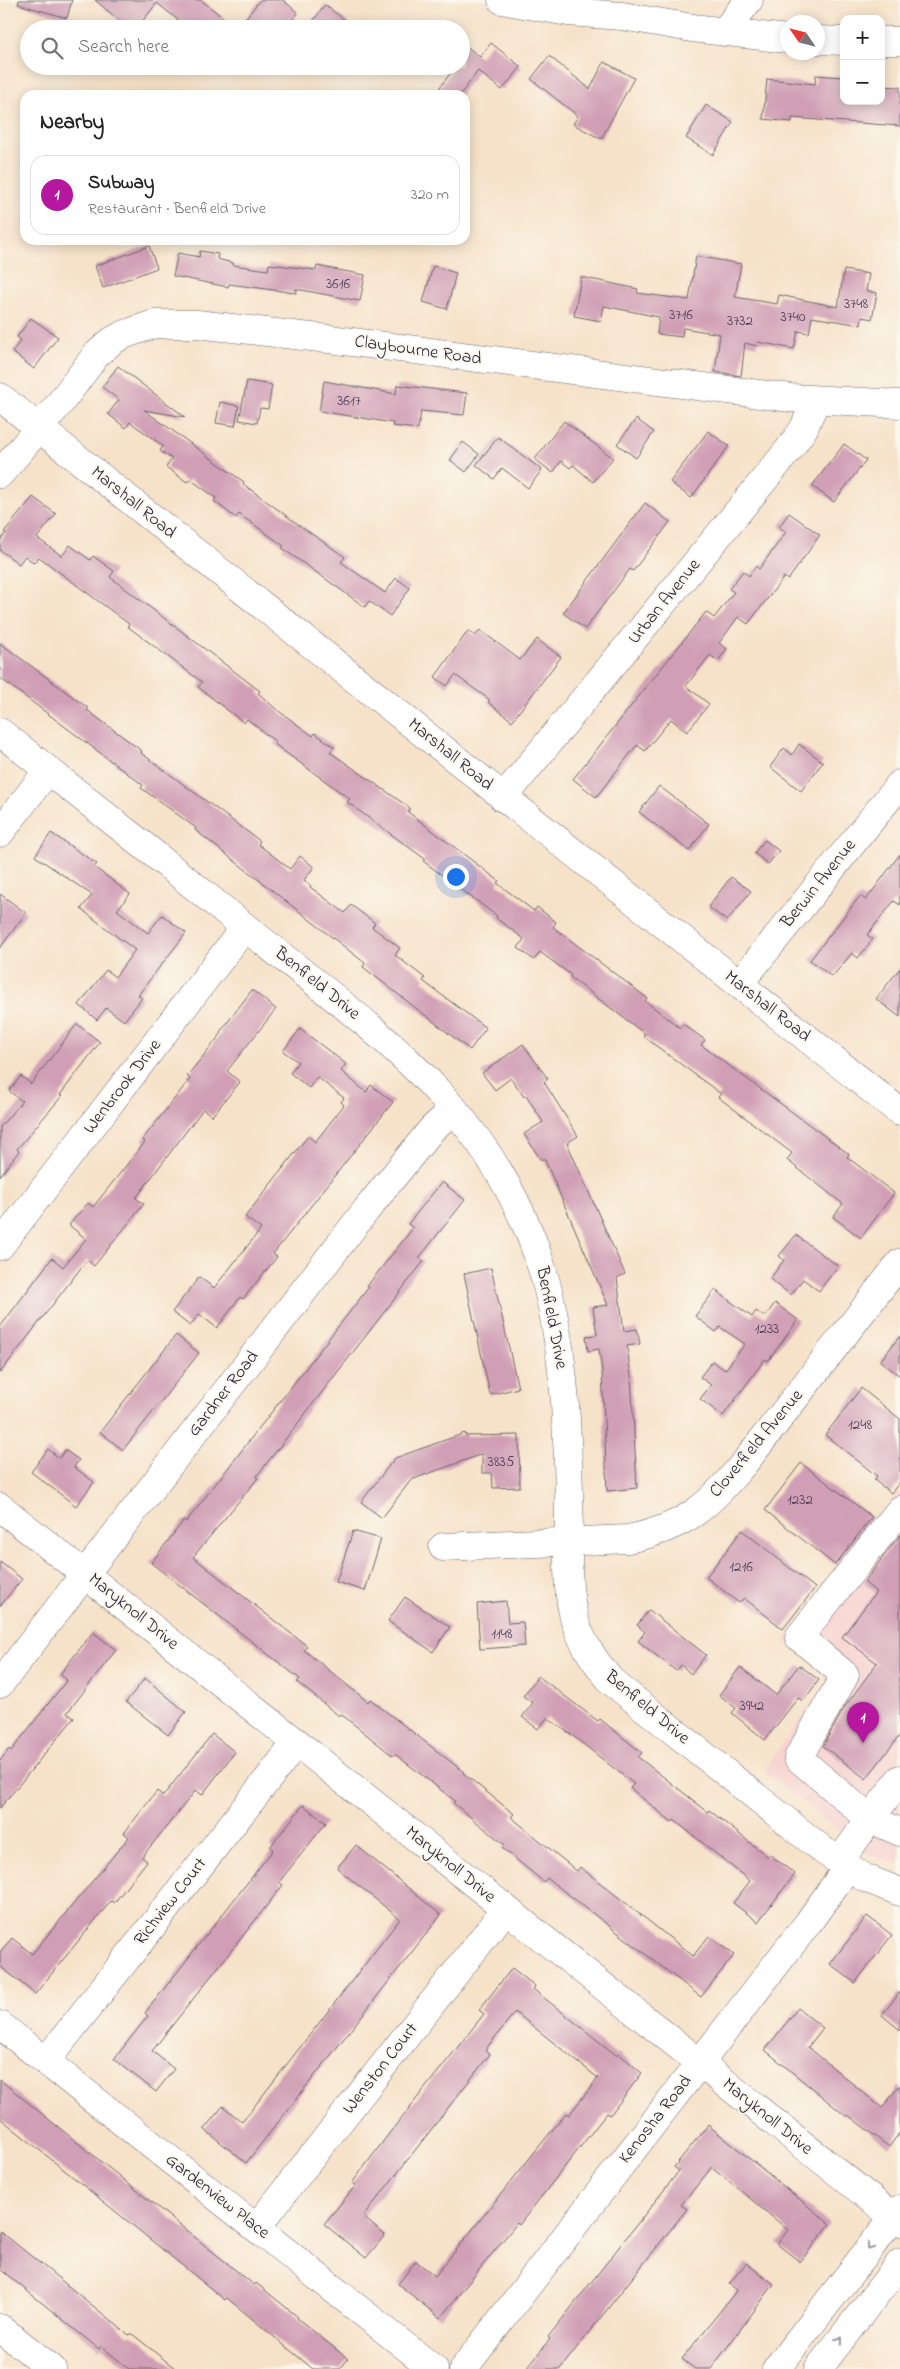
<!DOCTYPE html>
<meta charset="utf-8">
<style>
:root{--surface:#fff;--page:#f2f2f2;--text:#222;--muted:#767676;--line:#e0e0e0;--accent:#b5179e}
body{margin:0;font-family:"Indie Flower",sans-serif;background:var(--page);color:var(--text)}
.controls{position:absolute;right:15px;top:15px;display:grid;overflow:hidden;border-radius:10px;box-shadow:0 2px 12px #0003}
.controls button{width:45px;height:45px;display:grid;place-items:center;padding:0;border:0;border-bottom:1px solid var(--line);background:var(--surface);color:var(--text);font:25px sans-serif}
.compass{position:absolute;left:780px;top:15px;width:45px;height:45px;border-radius:50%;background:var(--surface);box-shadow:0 2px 12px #0003;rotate:305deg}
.you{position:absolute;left:455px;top:876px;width:18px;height:18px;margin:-12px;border:4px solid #fff;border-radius:50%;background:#1a73e8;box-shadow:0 0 0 8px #1a73e833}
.badge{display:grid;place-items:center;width:32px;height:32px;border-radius:50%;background:var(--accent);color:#fff;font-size:16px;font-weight:700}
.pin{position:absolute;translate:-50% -41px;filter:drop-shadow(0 1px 2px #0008)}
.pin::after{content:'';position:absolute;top:26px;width:18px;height:15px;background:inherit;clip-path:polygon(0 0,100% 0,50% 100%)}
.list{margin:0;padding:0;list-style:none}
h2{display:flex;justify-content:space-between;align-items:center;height:65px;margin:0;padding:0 20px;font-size:21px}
h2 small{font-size:16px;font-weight:400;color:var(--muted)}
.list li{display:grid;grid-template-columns:32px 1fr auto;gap:15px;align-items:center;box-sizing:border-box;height:80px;margin:0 10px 10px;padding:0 10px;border:1px solid var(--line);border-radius:15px}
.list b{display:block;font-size:19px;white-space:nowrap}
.list p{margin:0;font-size:16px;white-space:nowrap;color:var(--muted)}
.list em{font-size:16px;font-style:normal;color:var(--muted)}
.icon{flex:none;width:28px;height:28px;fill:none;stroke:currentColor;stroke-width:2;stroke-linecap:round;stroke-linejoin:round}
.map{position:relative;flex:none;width:900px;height:2369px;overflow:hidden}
.search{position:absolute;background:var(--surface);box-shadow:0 2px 12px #0003;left:20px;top:20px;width:450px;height:55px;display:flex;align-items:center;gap:12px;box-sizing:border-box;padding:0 18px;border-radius:28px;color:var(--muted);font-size:19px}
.panel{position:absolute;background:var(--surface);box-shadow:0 2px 12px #0003;left:20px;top:90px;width:450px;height:155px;border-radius:15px}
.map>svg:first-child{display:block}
</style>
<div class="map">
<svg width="900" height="2369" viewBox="0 0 900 2369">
<rect width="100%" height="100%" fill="#fbf7ec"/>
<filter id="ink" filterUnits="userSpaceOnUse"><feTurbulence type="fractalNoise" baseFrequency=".02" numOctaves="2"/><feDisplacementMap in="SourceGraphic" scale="10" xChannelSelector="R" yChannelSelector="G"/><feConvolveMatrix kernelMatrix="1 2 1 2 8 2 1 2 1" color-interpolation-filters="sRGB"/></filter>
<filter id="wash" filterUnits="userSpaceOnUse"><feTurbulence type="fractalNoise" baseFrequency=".0096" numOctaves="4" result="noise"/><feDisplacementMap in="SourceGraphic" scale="20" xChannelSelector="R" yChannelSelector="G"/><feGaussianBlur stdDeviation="1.12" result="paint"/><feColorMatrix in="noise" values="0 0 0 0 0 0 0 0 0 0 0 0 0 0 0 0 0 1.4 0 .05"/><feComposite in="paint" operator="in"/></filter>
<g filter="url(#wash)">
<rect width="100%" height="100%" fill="#f6e2c9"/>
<path fill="#f7d0ce" d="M900 1491V1865L864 1852 764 1771 830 1678 785 1639Z"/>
<g id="blocks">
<path fill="#d09fb5" d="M19 0H72L67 18 18 4Z
M95 0H201L225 19 217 29H189L157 3 136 29H129Z
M260 0H283L298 13 285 29H237Z
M325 5 357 29H307Z
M461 42 480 57 491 43 521 67 502 90 478 71 460 95H434L456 66H461Z
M549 56 590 89 604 62 634 78 601 139 573 124 578 116 531 79Z
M816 75 842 77 844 101H881V86L900 87V126L792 118V122L763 119 767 79 815 84Z
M706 105 733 122 713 155 686 138Z
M149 246 157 268 103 288 95 266Z
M200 251 218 254 217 259 233 263V265L268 270 269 264 316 270 317 266 365 275 360 301 296 289V293L229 284 228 287 173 276 178 253 199 257Z
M696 256 741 264 735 297 777 304 779 295 838 307 844 270 869 274 866 291 877 293 872 319 862 317 861 325 812 317 809 333 798 331 794 349 758 342 757 346 745 343 741 376 715 372 720 334 683 328 682 337 657 334 659 317 604 306 601 321 574 316 581 277 638 289 637 293 689 300Z
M433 266 456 273 447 309 423 302Z
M31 318 58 337 34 369 12 352 21 340 17 337Z
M118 366 185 417 144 410 244 482 243 484 299 525 345 557 341 562 385 593 396 578 410 588 390 616 369 601 365 607 282 548 284 546 239 514 236 518 214 501 216 498 190 479 187 482 166 467 172 459 160 451 163 446 130 422 126 428 108 414 119 400 102 387Z
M247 381 272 385 268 409 260 408 257 423 239 420Z
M324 381 396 394 397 385 467 393 464 415 421 411 418 429 392 426 393 423 319 411Z
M220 402 239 406 235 426 216 423Z
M636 419 654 432 636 458 617 444Z
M564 421 613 458 593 482 573 465 570 468 561 461 553 473 535 459Z
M708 431 729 446 691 498 670 482Z
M498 437 542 470 528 488 502 468 494 479 476 465Z
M463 442 479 454 466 472 450 460Z
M844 444 866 460 834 502 812 486Z
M33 497 56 514 37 538 62 556 70 545 90 560 93 556 114 571 110 577 260 691 258 693 276 709 313 736 315 733 334 747 330 752 410 808 408 812 499 881 497 883 534 911 537 907 556 922 553 927 647 998 645 1001 680 1028 683 1024 705 1040 701 1045 849 1154 847 1157 894 1193 861 1238 833 1217 843 1204 787 1160 792 1153 718 1097 721 1094 643 1036 645 1034 570 977 571 975 540 952 534 960 518 948 524 939 496 918 497 916 423 861 425 859 347 802 350 799 274 744 276 742 247 719 244 723 198 687 202 682 127 626 129 624 39 557 34 563 25 556 19 564 0 550V541L6 533 4 532Z
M645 503 670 522 633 571 630 569 585 629 563 613Z
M789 513 820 535 788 580 784 577 748 624 738 617 719 643 727 649 718 661 710 655 686 686 709 704 687 732 671 719 645 751 637 745 596 797 573 779 706 612 714 618 734 592 729 589 743 571 749 576 756 566 759 569 786 532 779 527Z
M480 630 520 660 537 639 561 657 512 721 488 702 490 700 455 675 447 686 435 677 468 631 475 636Z
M0 643 88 708 87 710 142 751 141 753 260 841 258 844 290 869 300 856 314 867 304 880 311 886 310 887 345 913 351 905 375 923 372 927 400 948 395 955 425 978 423 981 486 1028 470 1050 363 967 365 963 195 830 196 828 141 788 143 785 0 678Z
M799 744 823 762 801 791 770 767 784 748 792 755Z
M659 786 709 824 689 851 639 812Z
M51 833 97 864 94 867 130 894 117 910 148 933 162 915 186 933 138 995 142 998 124 1021 106 1008 97 1020 79 1005 106 970 115 977 135 950 81 909 92 895 35 856Z
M765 840 779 851 768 864 754 853Z
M900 854V905L894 901 867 935 873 939 858 958 852 953 832 977 810 960 860 896 866 900Z
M731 877 751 891 727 921 708 907Z
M0 894 26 913 0 948Z
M900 968V1017L876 999Z
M252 990 276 1009 227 1071 240 1082 212 1116 203 1109 136 1198 144 1204 94 1266 87 1260 0 1373V1327L52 1258 63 1267 86 1239 69 1225 88 1203 93 1207 145 1142 142 1140 190 1079 187 1076 221 1034 220 1032Z
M77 1024 100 1042 60 1095 62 1096 17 1149 19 1151 0 1176V1127L22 1101 9 1091 21 1076 31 1084Z
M300 1029 346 1064 341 1071 366 1092 371 1085 393 1102 273 1254 277 1257 243 1299 240 1297 217 1328 199 1314 190 1326 172 1312 199 1277 214 1288 261 1229 245 1217 308 1136 315 1142 344 1105 341 1102 344 1098 317 1077 309 1088 290 1073 298 1062 283 1051Z
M523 1044 548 1079 544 1082 578 1136 567 1143 625 1274 617 1278 624 1331 637 1329 640 1344 627 1346 631 1376 637 1488 607 1491 602 1371 599 1349 588 1351 586 1336 597 1335 593 1307 608 1305 544 1158 541 1160 524 1134 543 1122 526 1095 524 1097 511 1078 495 1090 482 1073Z
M442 1182 465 1200 419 1258 424 1261 256 1477 258 1478 193 1557 307 1646 304 1650 368 1702 370 1699 464 1772 463 1773 514 1814 511 1817 577 1871 580 1867 693 1956 709 1936 734 1955 701 1997 547 1878 544 1882 502 1848 505 1845 453 1803 455 1801 395 1754 393 1756 341 1714 339 1716 297 1682 300 1679 151 1563 184 1520 186 1522 369 1287 367 1286 413 1228 408 1224Z
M796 1235 838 1266 819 1291 803 1279 791 1295 770 1279 784 1260 779 1256Z
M491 1268 518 1388 490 1395 464 1274Z
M715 1290 752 1317 756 1311 765 1317 775 1303 798 1320 768 1361 765 1359 723 1416 700 1399 711 1385 700 1377 712 1361 725 1370 745 1344 720 1327 716 1332 695 1316Z
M176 1335 199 1353 123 1450 100 1432Z
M900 1336V1376L880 1361Z
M861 1388 900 1419V1482L891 1493 874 1480 877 1476 825 1435Z
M465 1433 466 1436 519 1435 520 1487 493 1488 492 1473H482V1454L411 1480 382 1518 361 1502 395 1458Z
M48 1449 59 1458 65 1450 79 1460 74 1467 94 1482 76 1506 31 1472Z
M801 1463 872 1517 835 1565 765 1510Z
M742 1530 815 1588 783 1629 744 1598 739 1603 706 1577Z
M353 1531 381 1539 365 1591 336 1582Z
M900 1535V1735L866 1779 823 1746 846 1705 877 1663 842 1637 876 1592 864 1582Z
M0 1562 22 1579 0 1606Z
M405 1597 450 1627 433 1652 388 1621Z
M506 1601 508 1623 523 1622 525 1646 480 1649 477 1604Z
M649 1610 706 1655 691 1674 681 1665 676 1671 638 1641 645 1632 637 1625Z
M93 1632 116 1650 67 1713 74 1718 0 1808V1761L9 1749 11 1751 67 1680 60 1674Z
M799 1665 819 1680 803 1701 798 1698 765 1740 732 1713 736 1708 719 1695 740 1667 776 1695Z
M538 1676 598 1721 600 1719 642 1753 638 1757 708 1812 709 1810 768 1857 770 1855 795 1874 758 1922 733 1903 750 1881 674 1820 672 1822 630 1788 634 1784 569 1733 547 1718 538 1729 522 1717 533 1703 523 1696Z
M145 1678 186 1712 168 1735 126 1702Z
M212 1734 235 1752 202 1795 196 1790 142 1857 147 1861 114 1903 111 1901 35 1994 0 1966V1952L12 1938 32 1954 129 1837 124 1833 157 1791 163 1796Z
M303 1805 326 1823 279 1882 283 1885 152 2051 174 2069 156 2092 114 2059 148 2016 145 2013 273 1850 270 1847Z
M356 1845 441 1915 246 2163 204 2129 223 2106 242 2122 400 1919 337 1868Z
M867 1916 892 1935 855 1983 830 1964Z
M512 1968 535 1986 533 1989 616 2055 618 2053 642 2073 610 2115 607 2113 519 2225 517 2223 440 2318 398 2284 416 2261 435 2276 566 2113 569 2115 598 2078 515 2012 485 2050 490 2054 363 2217 385 2235 366 2258 324 2224 356 2185 352 2183 391 2131 484 2014 479 2010Z
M900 1992V2030L882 2015Z
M798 2008 823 2028 808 2047 882 2108 900 2085V2132L889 2147 848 2115 847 2117 765 2050Z
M0 2080 254 2285 256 2283 298 2317 297 2318 348 2359 340 2369H313L227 2298 225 2300 0 2118Z
M708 2125 830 2224 800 2262 777 2244 788 2230 712 2167 681 2205 687 2209 560 2369H526L550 2339 548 2337 679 2171 674 2167Z
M0 2231 129 2335 131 2333 176 2369H129L101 2346 99 2349 0 2269Z
M746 2263 774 2284 711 2369H695L682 2359 737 2290 729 2284Z"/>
</g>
</g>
<g filter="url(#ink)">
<use href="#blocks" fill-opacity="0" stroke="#6c656d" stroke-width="1"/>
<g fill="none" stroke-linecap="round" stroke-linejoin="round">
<g stroke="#6c656d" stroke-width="29">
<path id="minor" d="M502 0 568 12 622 16 692 28 788 39
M724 32 749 0
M818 40 844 41
M881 41H900
M0 397 900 1112
M0 474 60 403 96 355 112 341 123 335 154 324H197L329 339 791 398 900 404
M0 732C84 798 167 864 250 931 375 1031 495 1110 543 1272 564 1343 567 1420 569 1493 570 1532 564 1575 573 1613 579 1640 594 1660 611 1681L824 1851 865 1878 900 1892
M503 798 791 447 804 428 816 400
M0 833 48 770
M739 984 900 784
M0 1246 245 927
M0 1507 900 2222
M443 1547 628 1539C687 1527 708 1506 746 1461L900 1263
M0 1684 367 1209 432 1129 454 1109
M900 1779 870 1819 900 1832
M839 1862 870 1819 798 1758 845 1675 799 1637 900 1510
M0 2025 434 2369
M46 2061 297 1742
M256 2228 505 1910
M0 2328 52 2369
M463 2369 808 1923 847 1868"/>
</g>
<g stroke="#6c656d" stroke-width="29">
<path id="major" d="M776 2369 900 2209
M818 2369 900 2263"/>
</g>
<use href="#minor" stroke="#fff" stroke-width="28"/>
<use href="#major" stroke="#fff" stroke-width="28"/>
</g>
<defs><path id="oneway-chevron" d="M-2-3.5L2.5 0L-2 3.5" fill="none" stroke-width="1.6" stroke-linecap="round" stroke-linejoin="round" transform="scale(1.25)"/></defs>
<g stroke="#9c9ca7">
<use href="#oneway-chevron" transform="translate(870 2247) rotate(128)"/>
<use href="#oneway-chevron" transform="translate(840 2340) rotate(-52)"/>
</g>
</g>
<g text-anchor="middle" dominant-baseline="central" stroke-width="4" stroke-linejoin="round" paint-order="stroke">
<g font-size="15" fill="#4e415a">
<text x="338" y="284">3616</text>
<text x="856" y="304">3748</text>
<text x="681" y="315">3716</text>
<text x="793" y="317">3740</text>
<text x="740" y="321">3732</text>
<text x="349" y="401">3617</text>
<text x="767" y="1329">1233</text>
<text x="860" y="1425">1248</text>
<text x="501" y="1462">3835</text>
<text x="800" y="1500">1232</text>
<text x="741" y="1567">1216</text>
<text x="502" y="1634">1148</text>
<text x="752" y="1706">3942</text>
</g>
<g font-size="18" fill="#22223b" stroke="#fbf7ec">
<text transform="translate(418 351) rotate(8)">Claybourne Road</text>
<text transform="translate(133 503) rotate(39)">Marshall Road</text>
<text transform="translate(665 602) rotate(-51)">Urban Avenue</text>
<text transform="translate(450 755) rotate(39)">Marshall Road</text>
<text transform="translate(819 884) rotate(-51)">Berwin Avenue</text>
<text transform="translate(317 984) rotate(39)">Benfield Drive</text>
<text transform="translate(767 1007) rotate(38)">Marshall Road</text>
<text transform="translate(123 1087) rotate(-52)">Wenbrook Drive</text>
<text transform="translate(551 1318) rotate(79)">Benfield Drive</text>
<text transform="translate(224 1394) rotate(-52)">Gardner Road</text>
<text transform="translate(757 1444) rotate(-50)">Cloverfield Avenue</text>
<text transform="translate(133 1612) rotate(39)">Maryknoll Drive</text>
<text transform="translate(647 1708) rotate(40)">Benfield Drive</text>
<text transform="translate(450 1865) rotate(39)">Maryknoll Drive</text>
<text transform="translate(171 1902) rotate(-52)">Richview Court</text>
<text transform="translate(381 2069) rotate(-52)">Wenston Court</text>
<text transform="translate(767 2117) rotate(39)">Maryknoll Drive</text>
<text transform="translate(656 2120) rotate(-52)">Kenosha Road</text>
<text transform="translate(217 2197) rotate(38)">Gardenview Place</text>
</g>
</g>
</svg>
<div class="controls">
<button>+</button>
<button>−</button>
</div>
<svg class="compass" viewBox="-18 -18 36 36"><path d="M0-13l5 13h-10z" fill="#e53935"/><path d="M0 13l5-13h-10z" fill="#767676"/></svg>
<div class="you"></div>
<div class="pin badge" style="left:863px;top:1743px">1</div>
<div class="search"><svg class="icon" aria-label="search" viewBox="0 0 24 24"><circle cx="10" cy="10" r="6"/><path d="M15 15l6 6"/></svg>Search here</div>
<section class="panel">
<h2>Nearby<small></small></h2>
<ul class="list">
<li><span class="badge">1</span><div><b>Subway</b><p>Restaurant · Benfield Drive</p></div><em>320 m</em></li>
</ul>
</section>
</div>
